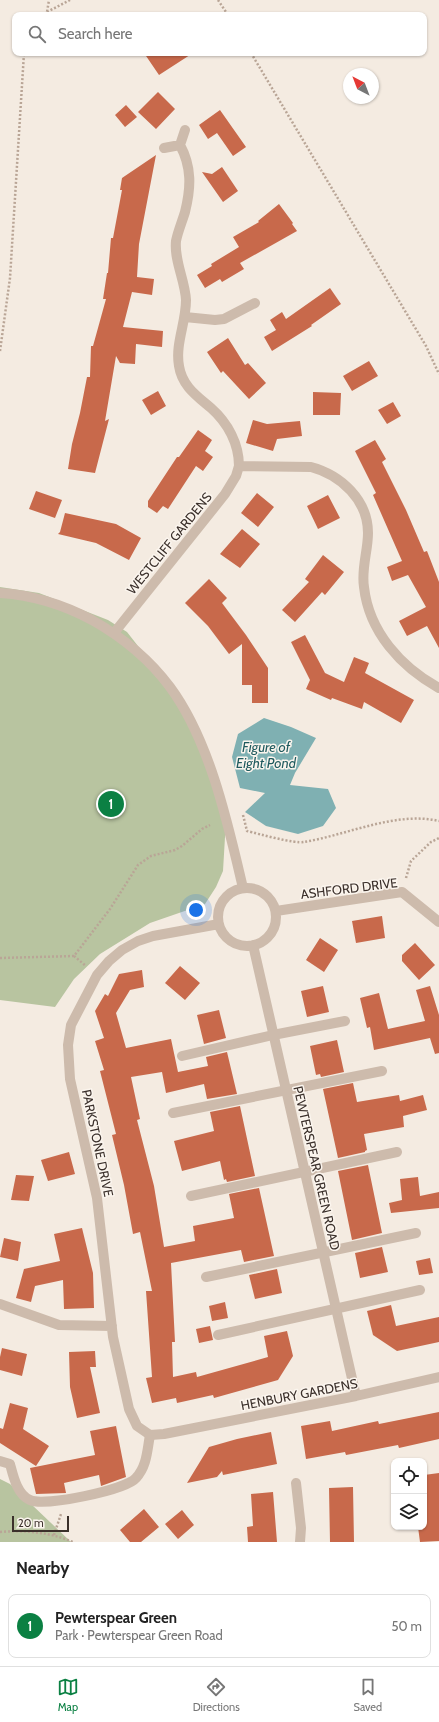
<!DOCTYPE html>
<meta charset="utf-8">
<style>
:root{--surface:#fff;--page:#f2f2f2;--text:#222;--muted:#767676;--line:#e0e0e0;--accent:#0b8043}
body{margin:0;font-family:Cabin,sans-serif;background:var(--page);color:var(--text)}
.controls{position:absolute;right:12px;bottom:12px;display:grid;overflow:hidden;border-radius:8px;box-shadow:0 1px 3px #0004}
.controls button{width:36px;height:36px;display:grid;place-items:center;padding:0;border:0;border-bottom:1px solid var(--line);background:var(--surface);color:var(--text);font:20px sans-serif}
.compass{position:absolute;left:343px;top:68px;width:36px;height:36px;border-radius:50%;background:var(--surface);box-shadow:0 1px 3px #0004;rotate:318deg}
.scale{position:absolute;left:12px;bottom:10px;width:57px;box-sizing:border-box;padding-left:4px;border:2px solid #3b302b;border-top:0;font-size:11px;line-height:14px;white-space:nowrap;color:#3b302b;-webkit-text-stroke:3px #fbf5ee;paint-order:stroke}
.you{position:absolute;left:196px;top:910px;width:14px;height:14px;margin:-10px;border:3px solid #fff;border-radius:50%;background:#1a73e8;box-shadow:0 0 0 6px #1a73e833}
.badge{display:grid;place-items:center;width:26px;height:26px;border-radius:50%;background:var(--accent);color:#fff;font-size:13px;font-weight:700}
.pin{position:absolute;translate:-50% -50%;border:2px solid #fff;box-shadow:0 1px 4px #0006}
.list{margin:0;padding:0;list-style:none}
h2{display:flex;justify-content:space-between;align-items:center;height:52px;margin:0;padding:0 16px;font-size:17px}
h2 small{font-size:13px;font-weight:400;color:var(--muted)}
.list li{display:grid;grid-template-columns:26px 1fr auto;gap:12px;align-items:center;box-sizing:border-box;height:64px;margin:0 8px 8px;padding:0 8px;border:1px solid var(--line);border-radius:8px}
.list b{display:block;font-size:15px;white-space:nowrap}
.list p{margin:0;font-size:13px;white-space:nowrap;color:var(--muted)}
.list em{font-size:13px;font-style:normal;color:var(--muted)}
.icon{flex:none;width:22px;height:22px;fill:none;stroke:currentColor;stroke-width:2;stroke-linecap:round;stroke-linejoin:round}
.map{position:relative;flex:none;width:439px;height:1542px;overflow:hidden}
.search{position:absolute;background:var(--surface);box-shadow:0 1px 3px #0004;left:12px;right:12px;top:12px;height:44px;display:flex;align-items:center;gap:10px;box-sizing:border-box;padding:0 14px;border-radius:8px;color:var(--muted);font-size:15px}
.sheet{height:124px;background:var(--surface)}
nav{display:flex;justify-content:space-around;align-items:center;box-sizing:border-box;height:56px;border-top:1px solid var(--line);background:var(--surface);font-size:11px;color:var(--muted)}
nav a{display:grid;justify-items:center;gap:2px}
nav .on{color:var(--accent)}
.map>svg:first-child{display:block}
</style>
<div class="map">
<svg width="439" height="1542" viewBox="0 0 439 1542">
<rect width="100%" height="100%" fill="#f4ebe1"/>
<path fill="#b8c4a0" d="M0 587 39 593 108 620 127 632 170 687 186 712 226 820 223 871 216 887 205 904 150 923 100 954 74 979 55 1007 0 1000Z
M0 1479 10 1484 71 1542H0Z"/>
<path fill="#7fb0b2" d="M264 718 291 727 316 738 295 773 290 785 328 789 336 808 323 826 298 834 266 826 245 812 265 793 240 788 232 757 238 734Z"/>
<path fill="#c8694b" d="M144 53H193L159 75Z
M158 92 175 109 156 129 138 112Z
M126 105 137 117 125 127 115 115Z
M220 110 246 147 233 156 217 133 208 139 199 125Z
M156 155 139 244 137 277 154 279 152 295 132 292 123 327 163 331 162 347 136 344 135 364 120 363 116 356 105 421 109 419 95 473 68 469 72 444 80 413 87 377H90L91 346H93L106 299H103L107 273H108L111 238H113L122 190H120L122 178Z
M222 167 238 191 223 202 202 172 212 174Z
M279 204 293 223 292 224 297 231 240 263 244 269 222 282 220 279 205 288 197 275 212 266 211 264 239 247 233 237 259 222 258 221Z
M330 288 341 304 311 325 312 326 272 351 264 337 276 330 270 320 282 312 286 319Z
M228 338 245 365 248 363 266 383 249 399 223 371 221 373 207 352Z
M369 361 378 376 352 391 343 376Z
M158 391 166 406 151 415 142 400Z
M313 392 341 393 340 415H313Z
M393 402 401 416 387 424 378 410Z
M253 420 267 424 300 421 302 436 277 439 273 451 246 443Z
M198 430 212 440 205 451 213 457 203 471 196 466 168 509 163 506 157 513 148 507V501L177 457H179Z
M375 440 386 459 382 462 406 510 424 552 427 551 439 582V648L427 626 407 636 399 621 426 607 408 575 392 581 387 567 402 561 373 495 376 493 355 451Z
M36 491 62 500 55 518 29 509Z
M257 493 274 507 258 527 241 513Z
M328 495 340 518 318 529 307 506Z
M65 513 116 524 141 538 129 560 96 543 58 534 60 532Z
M242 529 260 544 240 568 220 554Z
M323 555 344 572 325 595 322 592 295 622 282 610 309 582 305 579Z
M209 579 227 598 222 603 246 635 268 668V703H252V685H242V644L229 654 208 626 185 603Z
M305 635 325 673 344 682 354 657 369 663 365 673 414 700 401 723 364 702 362 709 332 698 331 700 306 689 310 680 291 642Z
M382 916 385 938 356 943 352 921Z
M320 938 338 950 324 972 306 960Z
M415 943 435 965 419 980 402 961V955Z
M180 966 200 983 185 1000 165 983Z
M142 970 144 987 130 990 116 1013 126 1048 171 1039 178 1072 208 1066 206 1057 227 1052 237 1094 207 1099 204 1084 166 1093 162 1072 131 1077 140 1119 137 1120 154 1186 164 1247 195 1241 193 1226 234 1218 229 1194 259 1188 274 1256 244 1262 241 1250 171 1263 175 1342H172L173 1377 196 1372 197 1377 268 1357 264 1336 287 1331 293 1356 278 1380 214 1398 213 1395 177 1403 176 1398 152 1403 146 1378 152 1377 146 1291H152L140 1232 133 1234 124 1185 112 1135 116 1134 100 1071 104 1070 95 1041 104 1038 95 1011 105 994 108 996 119 974Z
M323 986 329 1012 307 1017 301 991Z
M430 986 439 1015V1053L435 1054 430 1038 374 1050 370 1027 367 1028 360 998 379 993 388 1029 425 1021 416 990Z
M219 1010 226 1038 204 1044 197 1015Z
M337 1040 344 1072 321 1077 320 1074 316 1075 310 1046Z
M353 1083 357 1102 399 1095 400 1101 423 1095 427 1110 403 1116 404 1127 364 1134 367 1150 365 1151V1152L338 1158 323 1089Z
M240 1106 255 1176 227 1182 226 1179 224 1180 220 1161 182 1171 174 1141 214 1131 210 1112Z
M69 1152 75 1174 48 1181 41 1160Z
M368 1165 382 1233 352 1240 338 1171Z
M16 1175 34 1176 29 1201 11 1200Z
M418 1177 420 1196 439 1192V1208L391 1213 389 1203 402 1200 400 1179Z
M82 1228 93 1273 94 1308 64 1309 63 1280 35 1286 31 1302 16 1298 24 1269 60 1261 54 1234Z
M4 1238 21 1242 18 1261 0 1257Z
M382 1247 388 1272 360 1278 355 1253Z
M430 1258 433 1273 419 1275 416 1261Z
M277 1269 282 1293 255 1299 249 1275Z
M225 1302 228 1318 212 1321 209 1306Z
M391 1305 396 1326 439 1317V1342L397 1351 373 1335 367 1311Z
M210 1326 213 1340 199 1343 196 1329Z
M2 1348 27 1354 22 1376 0 1370V1357Z
M95 1351 96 1367H90L100 1413 77 1418 70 1387 69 1352Z
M10 1403 28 1408 23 1429 49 1446 36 1466 0 1443V1428L3 1429Z
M439 1412V1439L399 1448 398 1445 346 1455 345 1452 306 1459 301 1426 330 1421 332 1431 378 1421 379 1424Z
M116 1426 126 1477 101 1486 99 1475 64 1483 66 1493 36 1494 30 1468 95 1455 90 1431Z
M271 1432 277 1464 223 1475 222 1471 217 1477 187 1483 209 1447 237 1439Z
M439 1473V1541L420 1542 418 1527H424V1475Z
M353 1487 354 1542H330L329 1488Z
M273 1492 277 1542H248L247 1527 253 1526 251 1494Z
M144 1509 159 1527 141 1542H130L120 1530Z
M182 1510 194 1525 178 1539 165 1524Z"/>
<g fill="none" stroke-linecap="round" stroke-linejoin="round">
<path stroke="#b9a596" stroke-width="2.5" stroke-dasharray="2 2" stroke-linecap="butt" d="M218 0 228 15
M47 12 70 0
M45 15 47 12 49 0
M251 53 426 346 439 374
M0 351 10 278 24 53
M243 815 247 831C259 834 295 844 304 842 347 835 396 811 439 821
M406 878 411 861 431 842 439 838
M74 956 86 966
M0 958 74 956 110 909 138 865 151 856 175 850 182 846 202 829 210 825
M0 1532C25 1530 49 1532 73 1542
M54 1535 61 1514"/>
<path stroke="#cdbbac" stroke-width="10" d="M182 1056 273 1035 345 1021
M173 1113 382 1071
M191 1196 397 1152
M206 1277 416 1233
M218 1335 420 1290
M0 1461 10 1464C13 1475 17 1495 30 1500 44 1507 126 1490 136 1478 147 1466 147 1451 150 1435"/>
<path stroke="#cdbbac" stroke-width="10" d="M180 145C192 167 191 188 185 212 182 222 178 231 176 241 174 261 185 280 186 300 186 323 175 344 179 366 182 386 197 396 211 408 228 423 239 444 239 466
M164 148 180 145 185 130
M185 317 215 320 224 319 255 303
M0 593C32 595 64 605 92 620 122 637 150 660 170 687 210 741 228 824 243 888
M114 633 225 494 236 476 239 466 311 467C341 475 368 500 368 533 368 551 361 569 364 587 369 632 401 667 439 688
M218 917a29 29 0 1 1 58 0a29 29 0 1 1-58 0Z
M276 911 402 892 439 922
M219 924 153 936 138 941 122 950 109 961 97 975 71 1025 68 1045 70 1079 97 1198 113 1337 129 1409 137 1426 150 1435 164 1434 356 1396 439 1377
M253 945 356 1396
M0 1304 59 1325 112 1326
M296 1483 301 1528 300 1542"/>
</g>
<g text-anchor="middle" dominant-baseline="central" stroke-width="3" stroke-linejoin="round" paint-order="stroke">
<g font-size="13" fill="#3b302b" stroke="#fbf5ee">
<text transform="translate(169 543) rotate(-51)">WESTCLIFF GARDENS</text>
<text transform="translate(349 888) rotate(-7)">ASHFORD DRIVE</text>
<text transform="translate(98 1143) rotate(78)">PARKSTONE DRIVE</text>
<text transform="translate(317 1168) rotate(77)">PEWTERSPEAR GREEN ROAD</text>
<text transform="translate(299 1394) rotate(-11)">HENBURY GARDENS</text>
</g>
<g font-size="14" font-style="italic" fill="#1f5a5e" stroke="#fbf5ee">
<text x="266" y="747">Figure of<tspan x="266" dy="16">Eight Pond</tspan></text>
</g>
</g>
</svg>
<div class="controls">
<button><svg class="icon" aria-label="locate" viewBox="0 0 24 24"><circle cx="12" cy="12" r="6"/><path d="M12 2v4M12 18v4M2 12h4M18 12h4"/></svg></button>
<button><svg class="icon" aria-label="layers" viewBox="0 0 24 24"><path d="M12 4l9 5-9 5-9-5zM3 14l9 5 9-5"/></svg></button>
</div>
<svg class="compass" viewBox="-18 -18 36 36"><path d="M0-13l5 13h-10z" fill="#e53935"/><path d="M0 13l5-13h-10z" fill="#767676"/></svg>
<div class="scale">20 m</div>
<div class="you"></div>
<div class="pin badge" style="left:111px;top:804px">1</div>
<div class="search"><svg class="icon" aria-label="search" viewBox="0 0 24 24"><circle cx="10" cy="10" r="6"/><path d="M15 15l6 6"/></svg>Search here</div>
</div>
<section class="sheet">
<h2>Nearby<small></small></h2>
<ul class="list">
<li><span class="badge">1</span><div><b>Pewterspear Green</b><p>Park · Pewterspear Green Road</p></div><em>50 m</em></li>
</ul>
</section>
<nav>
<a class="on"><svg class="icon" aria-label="map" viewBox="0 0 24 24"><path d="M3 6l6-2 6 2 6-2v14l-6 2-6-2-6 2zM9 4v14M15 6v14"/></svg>Map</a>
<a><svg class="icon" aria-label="directions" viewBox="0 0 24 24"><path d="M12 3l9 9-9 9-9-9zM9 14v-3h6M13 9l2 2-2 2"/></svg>Directions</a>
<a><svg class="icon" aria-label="saved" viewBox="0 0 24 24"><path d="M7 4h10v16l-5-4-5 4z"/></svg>Saved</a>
</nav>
